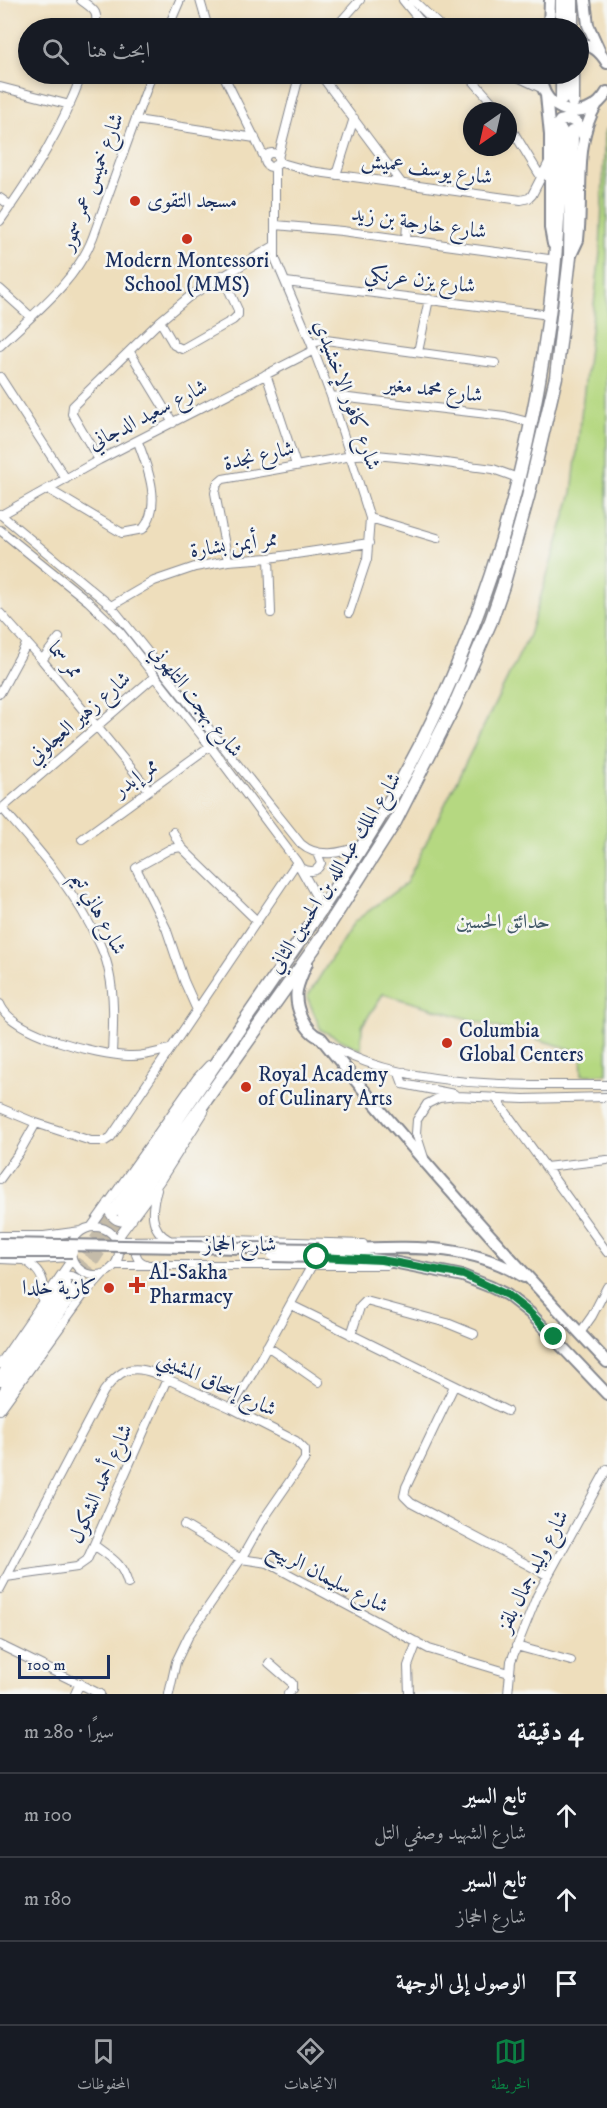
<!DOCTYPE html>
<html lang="ar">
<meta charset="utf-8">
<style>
:root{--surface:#171b24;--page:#20242c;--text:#f1f3f6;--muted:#9ea1a6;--line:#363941;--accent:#0b8043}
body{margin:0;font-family:"IM FELL DW Pica",Amiri,serif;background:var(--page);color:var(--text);direction:rtl}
.compass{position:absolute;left:463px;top:102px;width:54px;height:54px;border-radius:50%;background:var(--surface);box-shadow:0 3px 9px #0003;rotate:214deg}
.scale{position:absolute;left:18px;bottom:15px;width:92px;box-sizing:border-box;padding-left:6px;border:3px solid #1b2f5e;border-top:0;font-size:16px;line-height:21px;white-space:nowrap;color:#1b2f5e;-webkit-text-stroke:4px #f6f6f2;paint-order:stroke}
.stop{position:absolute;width:18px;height:18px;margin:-14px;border:4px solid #0b8043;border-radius:50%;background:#fff}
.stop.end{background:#0b8043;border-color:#fff;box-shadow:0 2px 6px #0008}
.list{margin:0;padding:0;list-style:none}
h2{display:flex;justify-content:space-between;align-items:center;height:78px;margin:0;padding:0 24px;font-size:26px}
h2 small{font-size:20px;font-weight:400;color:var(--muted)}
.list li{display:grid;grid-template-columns:39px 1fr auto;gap:18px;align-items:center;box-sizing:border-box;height:84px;padding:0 24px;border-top:2px solid var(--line)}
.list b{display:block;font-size:22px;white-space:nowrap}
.list p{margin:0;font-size:20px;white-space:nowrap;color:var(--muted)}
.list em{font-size:20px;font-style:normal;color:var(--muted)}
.icon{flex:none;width:33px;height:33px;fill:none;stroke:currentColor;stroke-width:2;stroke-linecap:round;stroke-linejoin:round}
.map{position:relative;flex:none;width:607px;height:1694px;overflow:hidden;direction:ltr}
.search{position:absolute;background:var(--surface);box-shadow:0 3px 9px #0003;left:18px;right:18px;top:18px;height:66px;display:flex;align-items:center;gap:15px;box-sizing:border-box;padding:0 21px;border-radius:33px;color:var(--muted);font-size:22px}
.sheet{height:330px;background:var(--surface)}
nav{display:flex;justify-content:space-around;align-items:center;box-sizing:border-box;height:84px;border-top:2px solid var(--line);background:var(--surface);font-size:16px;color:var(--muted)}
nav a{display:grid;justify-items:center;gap:3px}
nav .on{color:var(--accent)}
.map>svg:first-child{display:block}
</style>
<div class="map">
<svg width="607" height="1694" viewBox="0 0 607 1694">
<rect width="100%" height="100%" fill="#f6f6f2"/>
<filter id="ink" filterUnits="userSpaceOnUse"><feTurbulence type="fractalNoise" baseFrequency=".0167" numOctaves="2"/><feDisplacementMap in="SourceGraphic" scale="12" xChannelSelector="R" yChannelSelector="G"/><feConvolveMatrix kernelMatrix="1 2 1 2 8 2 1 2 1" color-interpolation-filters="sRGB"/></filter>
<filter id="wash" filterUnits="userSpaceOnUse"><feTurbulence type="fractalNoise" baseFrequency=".008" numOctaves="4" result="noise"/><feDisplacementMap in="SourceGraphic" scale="24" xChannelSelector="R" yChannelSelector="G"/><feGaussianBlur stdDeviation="1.35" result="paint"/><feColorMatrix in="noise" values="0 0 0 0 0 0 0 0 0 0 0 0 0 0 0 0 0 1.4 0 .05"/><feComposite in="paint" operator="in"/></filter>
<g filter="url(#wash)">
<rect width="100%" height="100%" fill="#eedebc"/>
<path fill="#b5d881" stroke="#688470" stroke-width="1.5" d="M607 129V1074L582 1075 581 1052 383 994 362 1026 361 1050 321 1030 307 997 354 922 406 883 529 635 572 493 600 253 605 130Z"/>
</g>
<g filter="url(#ink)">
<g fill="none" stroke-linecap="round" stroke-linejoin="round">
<path stroke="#c4bba9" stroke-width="12" stroke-dasharray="12 6" stroke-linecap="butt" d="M65 1285 116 1209
M73 1291 124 1215"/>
<g stroke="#84868d" stroke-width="10">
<path id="minor" d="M81 0C94 10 99 11 95 28
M200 0 208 28
M403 0 426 28
M413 0 442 28
M168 28 180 0
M335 28 360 0
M223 74 265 159
M320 74 402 184
M467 74 500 111
M511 74 543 89
M0 87 70 105
M136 120 255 138
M508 123 541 177
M265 160a7 7 0 1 1 14 0a7 7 0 1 1-14 0Z
M278 158 297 84 302 74
M278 162 310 171 521 200 529 198 532 195 550 160
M275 165V258L311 343 331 396 370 518 367 559 349 613
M336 175 354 118
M0 198 11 206
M0 221C35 172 61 130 82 74
M276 225 342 231 556 260
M406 240 407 223
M286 282 550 315
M0 289 30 316
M160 321 174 345 182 349 233 320 238 315V310L222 275
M311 343 326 340 495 363
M0 346C34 313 76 282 93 237L152 74
M130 352 173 423
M418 352 429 299
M266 374 296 465
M0 377 66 479
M331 396 505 416 532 423
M99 460 72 414 73 406 160 321 190 296 274 246
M48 489 122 533 143 529C163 505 147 466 138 442
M0 514 111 606 301 844C318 859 341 853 361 846
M1 515 99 460 314 350
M370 518 437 538
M0 530 88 601 119 631 210 746 297 862 316 896 315 914
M269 558 271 613
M228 561 215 493 217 484 223 479 346 457C360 449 456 465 478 467L493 469 518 478
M111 606 154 581 195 567 228 561 269 558 369 543
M0 613 42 660 149 790
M42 660 59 638
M0 693 27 643
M2 808C35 846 66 880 90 925 98 940 106 955 109 972 115 999 113 1027 112 1054
M0 810 154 677
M173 832 181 847 257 921
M82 839 210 746
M181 847 170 849 136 868 166 928 184 981 197 1010
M302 869C310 872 317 873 321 863L317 853
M0 1004C11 1034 98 1055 128 1056 142 1057 156 1053 169 1049
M330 1045C401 1089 525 1085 607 1085
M404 1072 400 1076 403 1084 454 1094
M495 1097 607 1252
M0 1108 36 1123 91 1141H105L111 1137 297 862
M424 1158 416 1133 417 1120 427 1104 439 1098 457 1096 524 1099 607 1097
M546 1167 607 1160
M0 1179 19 1153 36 1123
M157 1190C151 1209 149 1229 169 1240
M108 1203C107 1217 118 1225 132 1220
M92 1226 197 1078 209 1065
M71 1251a24 24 0 1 1 48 0a24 24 0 1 1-48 0Z
M0 1236H44L81 1231
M117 1239 160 1181 204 1112
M118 1241 234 1240 363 1244
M139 1243C133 1252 136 1261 146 1264
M0 1259 22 1260 70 1257
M24 1260C39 1269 48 1281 42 1299
M115 1265H387
M59 1279C72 1271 85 1280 82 1295
M291 1305 507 1411
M580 1333 592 1316 607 1287
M351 1335 360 1307 366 1301 447 1323 474 1334
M267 1346 319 1382
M0 1364 72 1259
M454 1386 406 1487 404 1496 411 1503 547 1575
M231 1408 252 1374 312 1265
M0 1410 82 1297 103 1274
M184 1525 241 1559 268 1563 429 1649 509 1673
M94 1545C111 1558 122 1562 128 1584
M6 1577 77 1567 87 1560 167 1379
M0 1589 104 1391C119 1371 129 1364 154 1373L231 1408 296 1441 305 1450V1459L265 1517 241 1559 189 1635 176 1662 169 1694
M0 1645 100 1694
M516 1646 571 1661
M269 1663 292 1683V1689L288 1694
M75 1694 80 1683
M409 1694 408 1666 417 1642
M508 1694 511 1661 537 1596 607 1469"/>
</g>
<g stroke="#84868d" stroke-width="14">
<path id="major" d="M585 0 588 25 600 52
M549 28 550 0
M578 43C592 45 600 51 607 63
M541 74C540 113 588 126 607 92
M546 95 550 135V228L553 244
M550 135 560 121 569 119 577 123 584 137
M571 255 578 240 579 228C582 189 575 138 597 104
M307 963C303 972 299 981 297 990 294 1006 305 1033 321 1038 411 1150 508 1257 607 1362
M318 1249C390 1250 460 1237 524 1277
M317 1257H357L393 1262 463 1276 491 1287 507 1295 530 1313 607 1394"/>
</g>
<g stroke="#84868d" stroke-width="15">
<path id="highway" d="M562 0V21
M572 21V0
M562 99V74
M573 102V74
M116 1209C152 1157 188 1103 224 1051 281 967 341 885 392 797 507 599 560 359 561 131
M124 1215 317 944 395 822 454 706 491 621 503 586 528 497 556 377 570 257 572 132
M0 1380 65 1285
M0 1399 73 1291"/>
</g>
<use href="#minor" stroke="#fff" stroke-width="8"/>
<use href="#major" stroke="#fff" stroke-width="10"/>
<use href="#highway" stroke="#fff" stroke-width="12"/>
<g stroke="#84868d" stroke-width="14" stroke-linecap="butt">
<path id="major-bridge" d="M0 1244 318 1249
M0 1252H72
M273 1256 317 1257"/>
</g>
<use href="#major-bridge" stroke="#fff" stroke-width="10"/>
</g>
</g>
<g fill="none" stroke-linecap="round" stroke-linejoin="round" filter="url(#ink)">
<path stroke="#0b8043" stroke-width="8" d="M317 1257 381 1260 464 1275 507 1295 530 1313 554 1337"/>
</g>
<g fill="#c8321e" stroke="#f6f6f2" stroke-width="2">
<circle cx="135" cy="201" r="6"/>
<circle cx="187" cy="239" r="6"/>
<circle cx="447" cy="1043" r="6"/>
<circle cx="246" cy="1087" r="6"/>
<path d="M134 1276h6v6h6v6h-6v6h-6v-6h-6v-6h6z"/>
<circle cx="109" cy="1288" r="6"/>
</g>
<g text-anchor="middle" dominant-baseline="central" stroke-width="5" stroke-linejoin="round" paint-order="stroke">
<g font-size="21" fill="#1b2f5e" stroke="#f6f6f2">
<text transform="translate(427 169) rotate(8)">شارع يوسف عميش</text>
<text transform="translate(92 182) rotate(-69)">شارع خميس عمر سمور</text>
<text transform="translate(419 223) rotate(8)">شارع خارجة بن زيد</text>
<text transform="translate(420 280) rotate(7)">شارع يزن عرنكي</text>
<text transform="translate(434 390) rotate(7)">شارع محمد مغير</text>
<text transform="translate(347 395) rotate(70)">شارع كافور الإخشيدي</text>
<text transform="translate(148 415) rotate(-27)">شارع سعيد الدجاني</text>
<text transform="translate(259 456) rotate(-13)">شارع نجدة</text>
<text transform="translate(234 545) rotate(-8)">ممر أيمن بشارة</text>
<text transform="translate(65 660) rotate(50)">ممر سما</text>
<text transform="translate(196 701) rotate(52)">شارع بهجت التلهوني</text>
<text transform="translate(79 718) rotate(-41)">شارع زهير العجلوني</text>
<text transform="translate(136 778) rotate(-36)">ممر إبدر</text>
<text transform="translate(335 873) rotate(-58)">شارع الملك عبدالله بن الحسين الثاني</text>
<text transform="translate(99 913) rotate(62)">شارع هاني تيم</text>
<text x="240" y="1245">شارع الحجاز</text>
<text transform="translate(217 1384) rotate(25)">شارع إسحاق المشيني</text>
<text transform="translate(101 1484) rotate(-66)">شارع أحمد الشكول</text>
<text transform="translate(533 1571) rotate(-63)">شارع وليد جمال بلقز</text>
<text transform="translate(328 1578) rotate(27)">شارع سليمان الربيح</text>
</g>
<g font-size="21" fill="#1b2f5e" stroke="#f6f6f2" text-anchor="start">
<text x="147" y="201">مسجد التقوى</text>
<text x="187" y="261" text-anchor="middle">Modern Montessori<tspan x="187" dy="24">School (MMS)</tspan></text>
<text x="459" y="1031">Columbia<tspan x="459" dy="24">Global Centers</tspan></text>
<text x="258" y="1075">Royal Academy<tspan x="258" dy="24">of Culinary Arts</tspan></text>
<text x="149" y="1273">Al-Sakha<tspan x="149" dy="24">Pharmacy</tspan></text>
<text x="97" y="1288" text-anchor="end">كازية خلدا</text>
</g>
<g font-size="21" fill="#425967" stroke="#f6f6f2">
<text x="503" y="922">حدائق الحسين</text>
</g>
</g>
</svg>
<svg class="compass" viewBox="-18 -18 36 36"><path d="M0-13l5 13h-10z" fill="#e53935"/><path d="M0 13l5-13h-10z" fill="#9ea1a6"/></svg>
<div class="scale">100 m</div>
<div class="stop" style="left:317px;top:1257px"></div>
<div class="stop end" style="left:554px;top:1337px"></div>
<div class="search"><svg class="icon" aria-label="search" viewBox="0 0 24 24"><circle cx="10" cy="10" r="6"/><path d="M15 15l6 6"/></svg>ابحث هنا</div>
</div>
<section class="sheet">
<h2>4 دقيقة<small>سيرًا · 280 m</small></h2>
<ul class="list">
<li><svg class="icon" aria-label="ahead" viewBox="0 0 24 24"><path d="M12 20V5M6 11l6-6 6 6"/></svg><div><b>تابع السير</b><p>شارع الشهيد وصفي التل</p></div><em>100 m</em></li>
<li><svg class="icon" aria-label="ahead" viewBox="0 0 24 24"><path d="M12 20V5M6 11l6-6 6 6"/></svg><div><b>تابع السير</b><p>شارع الحجاز</p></div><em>180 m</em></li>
<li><svg class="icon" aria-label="arrive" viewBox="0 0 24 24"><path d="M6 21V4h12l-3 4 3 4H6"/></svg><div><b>الوصول إلى الوجهة</b></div></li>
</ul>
</section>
<nav>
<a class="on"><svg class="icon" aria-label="map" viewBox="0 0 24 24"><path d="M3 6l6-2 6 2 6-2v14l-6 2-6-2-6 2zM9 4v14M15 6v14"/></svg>الخريطة</a>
<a><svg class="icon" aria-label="directions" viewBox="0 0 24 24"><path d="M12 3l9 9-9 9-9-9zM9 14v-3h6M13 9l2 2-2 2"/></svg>الاتجاهات</a>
<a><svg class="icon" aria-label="saved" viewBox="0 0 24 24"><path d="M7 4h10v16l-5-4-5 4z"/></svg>المحفوظات</a>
</nav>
